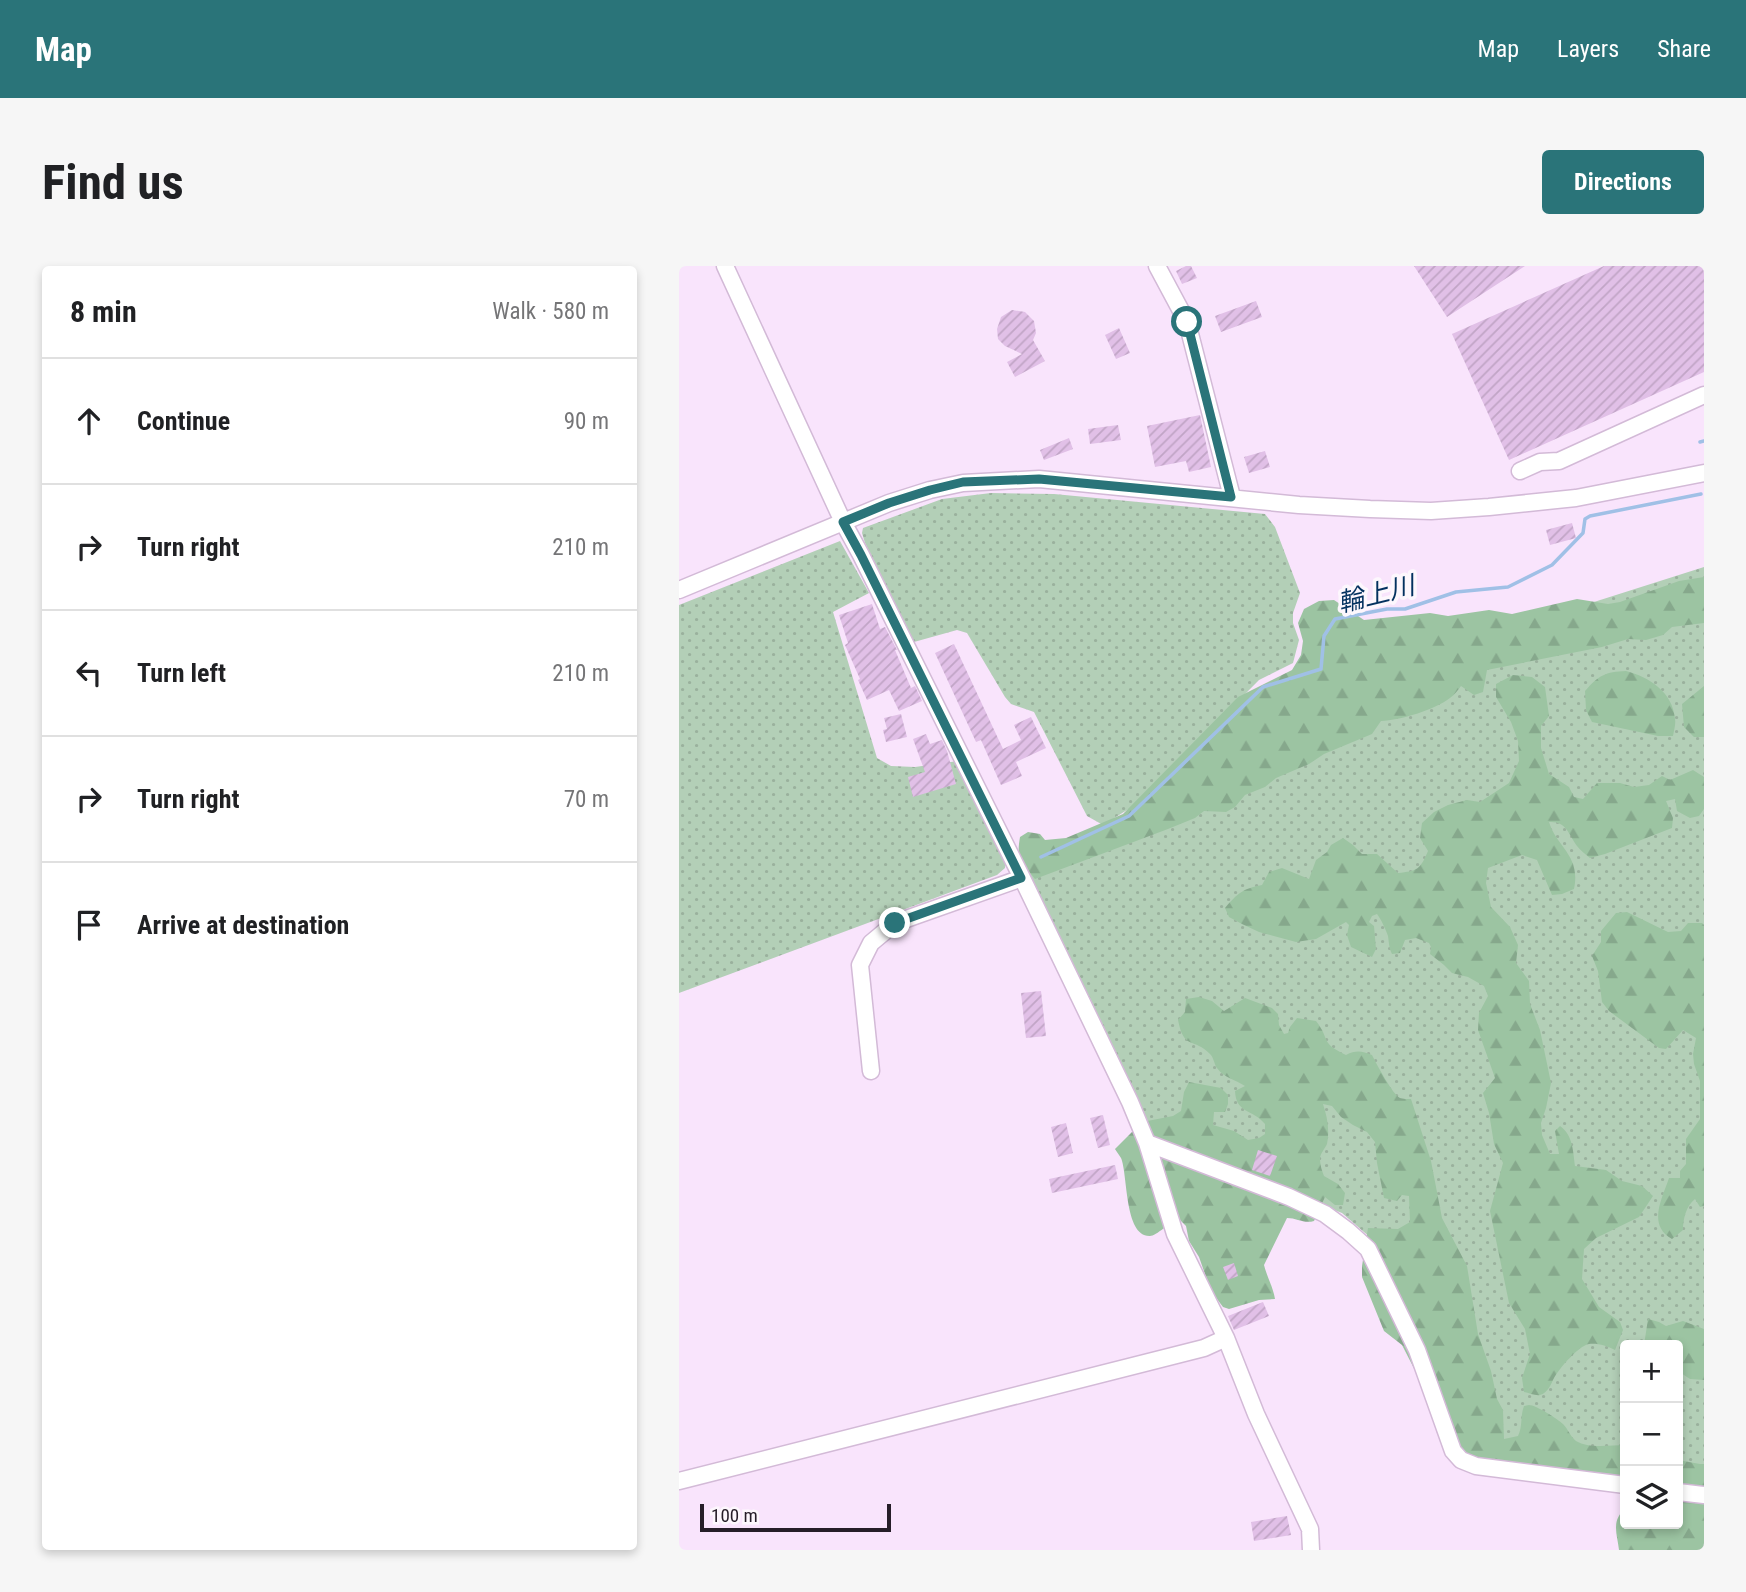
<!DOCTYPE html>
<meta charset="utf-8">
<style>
:root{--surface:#fff;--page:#f6f6f6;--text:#202124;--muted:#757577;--line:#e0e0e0;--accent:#2a7479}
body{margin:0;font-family:"Roboto Condensed","Noto Sans JP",sans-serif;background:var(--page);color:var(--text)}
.controls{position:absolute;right:21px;bottom:21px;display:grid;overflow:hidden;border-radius:7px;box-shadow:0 4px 10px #0003}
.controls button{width:63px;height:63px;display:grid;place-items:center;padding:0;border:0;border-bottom:2px solid var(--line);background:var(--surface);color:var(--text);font:35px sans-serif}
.scale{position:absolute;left:21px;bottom:18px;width:191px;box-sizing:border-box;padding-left:7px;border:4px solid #261d28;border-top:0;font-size:19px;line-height:24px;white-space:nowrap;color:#261d28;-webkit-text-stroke:5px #fdf7fd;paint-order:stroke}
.stop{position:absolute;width:21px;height:21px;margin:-16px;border:5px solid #2a7479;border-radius:50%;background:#fff}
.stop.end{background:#2a7479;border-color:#fff;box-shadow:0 2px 7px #0008}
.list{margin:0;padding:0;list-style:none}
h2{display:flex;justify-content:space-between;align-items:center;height:91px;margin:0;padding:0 28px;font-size:30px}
h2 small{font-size:23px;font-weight:400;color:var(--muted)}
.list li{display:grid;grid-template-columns:46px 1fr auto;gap:21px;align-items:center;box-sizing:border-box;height:126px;padding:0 28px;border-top:2px solid var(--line)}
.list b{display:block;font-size:26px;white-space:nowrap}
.list em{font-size:23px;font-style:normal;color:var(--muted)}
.icon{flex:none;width:38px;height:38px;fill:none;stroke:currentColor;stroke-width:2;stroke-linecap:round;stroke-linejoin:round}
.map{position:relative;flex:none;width:1025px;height:1284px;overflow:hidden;border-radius:7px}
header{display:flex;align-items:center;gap:42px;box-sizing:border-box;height:98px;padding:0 35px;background:var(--accent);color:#fff}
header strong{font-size:33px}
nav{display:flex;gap:38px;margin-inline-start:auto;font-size:24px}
.intro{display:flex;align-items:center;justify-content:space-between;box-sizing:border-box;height:168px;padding:0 42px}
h1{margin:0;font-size:49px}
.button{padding:18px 32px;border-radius:7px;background:var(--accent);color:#fff;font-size:24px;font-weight:700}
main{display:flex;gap:42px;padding:0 42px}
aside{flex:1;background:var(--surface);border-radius:7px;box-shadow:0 4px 10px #0003}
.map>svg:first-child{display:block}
</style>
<header>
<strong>Map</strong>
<nav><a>Map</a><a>Layers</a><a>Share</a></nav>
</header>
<div class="intro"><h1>Find us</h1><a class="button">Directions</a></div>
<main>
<aside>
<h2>8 min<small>Walk · 580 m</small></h2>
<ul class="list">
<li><svg class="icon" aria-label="ahead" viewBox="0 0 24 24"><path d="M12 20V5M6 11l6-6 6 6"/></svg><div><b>Continue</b></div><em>90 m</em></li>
<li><svg class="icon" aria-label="right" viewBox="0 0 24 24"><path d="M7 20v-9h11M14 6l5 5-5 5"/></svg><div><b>Turn right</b></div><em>210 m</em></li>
<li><svg class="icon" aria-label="left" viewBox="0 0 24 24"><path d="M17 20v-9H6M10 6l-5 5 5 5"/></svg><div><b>Turn left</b></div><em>210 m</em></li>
<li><svg class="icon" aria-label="right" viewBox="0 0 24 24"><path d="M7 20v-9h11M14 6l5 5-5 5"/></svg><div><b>Turn right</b></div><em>70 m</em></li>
<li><svg class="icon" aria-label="arrive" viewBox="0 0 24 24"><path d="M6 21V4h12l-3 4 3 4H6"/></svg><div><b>Arrive at destination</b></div></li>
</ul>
</aside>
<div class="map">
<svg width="1025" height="1284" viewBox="0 0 1025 1284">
<defs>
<pattern id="grass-dots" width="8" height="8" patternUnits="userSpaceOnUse" patternTransform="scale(1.75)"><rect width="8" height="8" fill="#b3cfb7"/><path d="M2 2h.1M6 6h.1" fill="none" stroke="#9ab19d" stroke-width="1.8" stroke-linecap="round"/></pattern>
<pattern id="forest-firs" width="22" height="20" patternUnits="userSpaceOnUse" patternTransform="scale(1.75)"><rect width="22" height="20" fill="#9cc4a2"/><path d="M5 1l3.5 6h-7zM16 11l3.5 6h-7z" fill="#86a88c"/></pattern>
<pattern id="building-hatch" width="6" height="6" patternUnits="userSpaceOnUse" patternTransform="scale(1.75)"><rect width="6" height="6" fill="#e1c0e7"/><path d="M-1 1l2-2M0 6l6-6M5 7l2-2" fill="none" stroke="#c1a5c6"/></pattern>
</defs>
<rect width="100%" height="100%" fill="#f9e4fc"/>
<path fill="url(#grass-dots)" d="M312 227 375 228 586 248 596 261 621 327 614 347V357L620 374 614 397 580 414 456 539 424 559 408 550 355 446 332 438 326 431 288 367 278 364 235 376 186 277 183 267 184 262 263 233Z
M161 275 190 327 154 346 198 492 212 500 236 501 279 495 327 594 326 602 318 609 0 727V339Z
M1025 301V1225L999 1221V1079H946V1214L810 1195 693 973 663 947 476 874 464 845 346 606 490 545 814 368Z"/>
<path fill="url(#forest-firs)" d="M1025 311V357L993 361 984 369 967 374 949 373 923 381 808 404 804 426 795 429 782 420C779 424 775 429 771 432 755 444 722 454 702 455L693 468 645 488 630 498 597 512 586 521 566 529 556 541 547 546 525 545 516 552 489 563 356 613C342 596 337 594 341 571L349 566 361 568 366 574 387 572 444 548 559 431 613 404 622 389 624 375 619 357 625 343 640 335 655 334 685 354 751 347 769 350 810 344 833 348 898 333 929 338 941 336 1000 315Z
M947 405C970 411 994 426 996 453 997 458 995 464 994 470H979L913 456 907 444 906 425C920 409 926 406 947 405Z
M834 409 853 411 866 421 870 450 862 460V482L870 508 890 521 895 531 904 533 918 517H941L955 521 970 519 983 510 991 514 1014 504 1025 511V543L1020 550 1011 552 998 545 996 533 987 535 994 552 993 562 926 588 911 592C906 588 901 584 898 580 889 567 887 555 870 556 878 582 902 589 895 623L883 628 873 629 858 594 843 589 809 602 807 617 812 641 831 661 839 679 837 697 850 715 851 738 861 764 872 817 867 842 862 857 863 869 871 888H880L876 865 881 860C894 869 894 885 896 900L927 904 943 915 963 920 974 930 960 951 917 972 905 983 903 1013 920 1041 941 1056 944 1064 936 1084C928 1080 919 1077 910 1078 899 1080 880 1103 875 1112 872 1118 869 1127 861 1129 857 1130 850 1127 845 1126L843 1112 851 1088 846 1063 830 1037 811 945 824 897 815 878 810 847 804 827 816 812 799 764 800 747 809 730 805 720 789 711 773 707 765 699 751 688 752 681 750 677 737 672 726 674 721 687 713 688C710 682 710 677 709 670 707 664 702 653 698 648L693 650 690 656 695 660 697 683 693 691 672 681 668 669 670 659 667 656 637 673 617 676 580 666 563 658 550 651 546 642C559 627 563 623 583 619L590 606 603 602 630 613 637 594 648 586 652 579 664 572 674 579 683 588H698L719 607C738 605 741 604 749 585L741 572 743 557 755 546 769 539 788 534 801 536 830 517 840 495 839 475 832 456 817 431V418Z
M1025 420V471H1015L1005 461 1003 438Z
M948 646 989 666 1002 665 1009 657H1023L1025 659V940L1021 941 1016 933C1007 940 1004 953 1004 964L993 973C968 959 983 933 990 912H1001V905L1007 898V873L1021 853V815L1015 798 1014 788 1017 772 1004 764 987 783 980 782 930 745 923 736 919 705 913 690 922 676V665L937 647Z
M520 731 533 735 545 745 566 732 593 742 599 748 600 759 605 768 609 767 611 761 618 752 637 755C652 774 640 776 667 789 677 784 683 785 693 789 697 797 714 829 721 832 723 833 730 833 732 833L752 895 763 952 788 1000 799 1068 812 1105 818 1133 824 1144 825 1173 839 1170C844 1160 841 1150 845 1140 847 1140 848 1139 850 1139 857 1139 879 1153 884 1158 889 1163 891 1170 897 1175 910 1183 932 1179 946 1179V1216L795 1194 777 1178 758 1167 746 1124 723 1079 705 1065 683 1011V1000L689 962 719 963 731 956 730 930 723 929 718 935 705 932 698 897 696 876 688 866 674 859 662 851 653 840 644 838C648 850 651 864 648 878 646 883 641 887 641 893 641 899 643 905 645 910L659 918 666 927 664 939H656L646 931 635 955C625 958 618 952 608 952L585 999C588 1011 594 1021 596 1033L580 1034 550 1043 544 1041 532 1025 520 991 510 975 507 960 499 952C492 956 477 970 471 970 445 971 449 908 442 892 440 889 438 886 436 883L463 856 494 850 502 845 505 826 510 816 542 822 549 829V838L546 846H535L534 859 555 865 569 874 580 872 586 868V858C574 843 557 848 556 825L566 820C557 814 545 812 538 802 535 798 535 792 531 788 515 771 505 785 499 754L506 746 507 733Z
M969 1053 980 1056 987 1060 1004 1055 1025 1063V1114L1011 1113 999 1105V1079H965Z
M999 1194 1021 1198H1025V1284H940C938 1267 932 1256 946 1242V1258H999Z"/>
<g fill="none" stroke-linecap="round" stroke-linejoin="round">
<path stroke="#a0c0e6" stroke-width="3.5" d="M1021 176 1025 175
M362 591 450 550 584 421 642 403 645 370 656 353 708 343H726L777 326 829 321 873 299 904 267 906 253 911 250 1022 228"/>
</g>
<path fill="url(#building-hatch)" d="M507 0H512L518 12 503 18 497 5Z
M735 0H846L768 51Z
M925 0H1025V106L830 194 773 68Z
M577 35 583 51 542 66 536 50Z
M333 44 346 46 355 55 357 67 354 74 366 95 336 111 328 96 343 88 326 80 319 73 318 63 322 51Z
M440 62 451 87 437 93 426 69Z
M521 149 532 201 510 206 507 195 476 201 468 160Z
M439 159 442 174 411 178 409 163Z
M390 172 394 183 365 194 361 184Z
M586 185 591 201 570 207 565 191Z
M893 257 897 272 871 279 867 264Z
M193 338 201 363 206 361 218 384H216L232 422 236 420 243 435 220 445 210 424 188 434 179 414 181 413 166 379 169 377 160 349Z
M275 378 324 483 342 474 335 459 352 451 367 482 337 496 343 510 322 519 302 474 297 476 256 387Z
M222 448 228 471 207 476 204 464 208 463 205 452Z
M247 468 251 478 263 474 268 485 277 518 234 531 229 511 246 506 234 473Z
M362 725 367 770 347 772 342 727Z
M424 849 431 879 419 882 411 852Z
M387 857 394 887 379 891 372 861Z
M579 884 598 890 591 910 573 904Z
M436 899 439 913 373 927 370 913Z
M555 997 559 1010 549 1014 544 1001Z
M584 1036 590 1050 555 1064 549 1050Z
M608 1250 612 1269 575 1275 572 1256Z"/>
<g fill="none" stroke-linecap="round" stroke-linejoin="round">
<g stroke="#d3bad7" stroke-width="19">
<path id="minor" d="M46 0 164 256 182 289 343 612 451 836 468 877 496 968 547 1072 577 1148 631 1263 632 1284
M478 0 508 56 553 231
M841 205 861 196 880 195 1025 129
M0 324 210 237 251 224 284 217 360 213 620 239 691 243 752 245 810 241 897 232 1025 207
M192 805 181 699 192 677 216 657 343 612
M468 877 610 931 646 948 669 965 689 983 738 1084 774 1185 782 1194 797 1200 946 1219
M0 1215 525 1082 547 1072
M999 1226 1025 1229"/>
</g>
<use href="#minor" stroke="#fff" stroke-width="16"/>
</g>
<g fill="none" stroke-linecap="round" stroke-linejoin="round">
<path stroke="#2a7479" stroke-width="9" d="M216 657 342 612 182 289 164 256 210 237 251 224 284 216 360 213 552 231 508 56"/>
</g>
<g text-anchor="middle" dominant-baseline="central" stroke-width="7" stroke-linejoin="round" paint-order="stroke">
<g font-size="26" font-style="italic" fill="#03315f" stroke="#fdf7fd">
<text transform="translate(697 328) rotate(-14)">輪上川</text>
</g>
</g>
</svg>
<div class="controls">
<button>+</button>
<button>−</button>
<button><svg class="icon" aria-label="layers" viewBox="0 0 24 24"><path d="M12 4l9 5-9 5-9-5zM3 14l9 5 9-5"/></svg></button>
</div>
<div class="scale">100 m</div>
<div class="stop" style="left:508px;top:56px"></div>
<div class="stop end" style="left:216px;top:657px"></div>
</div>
</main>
